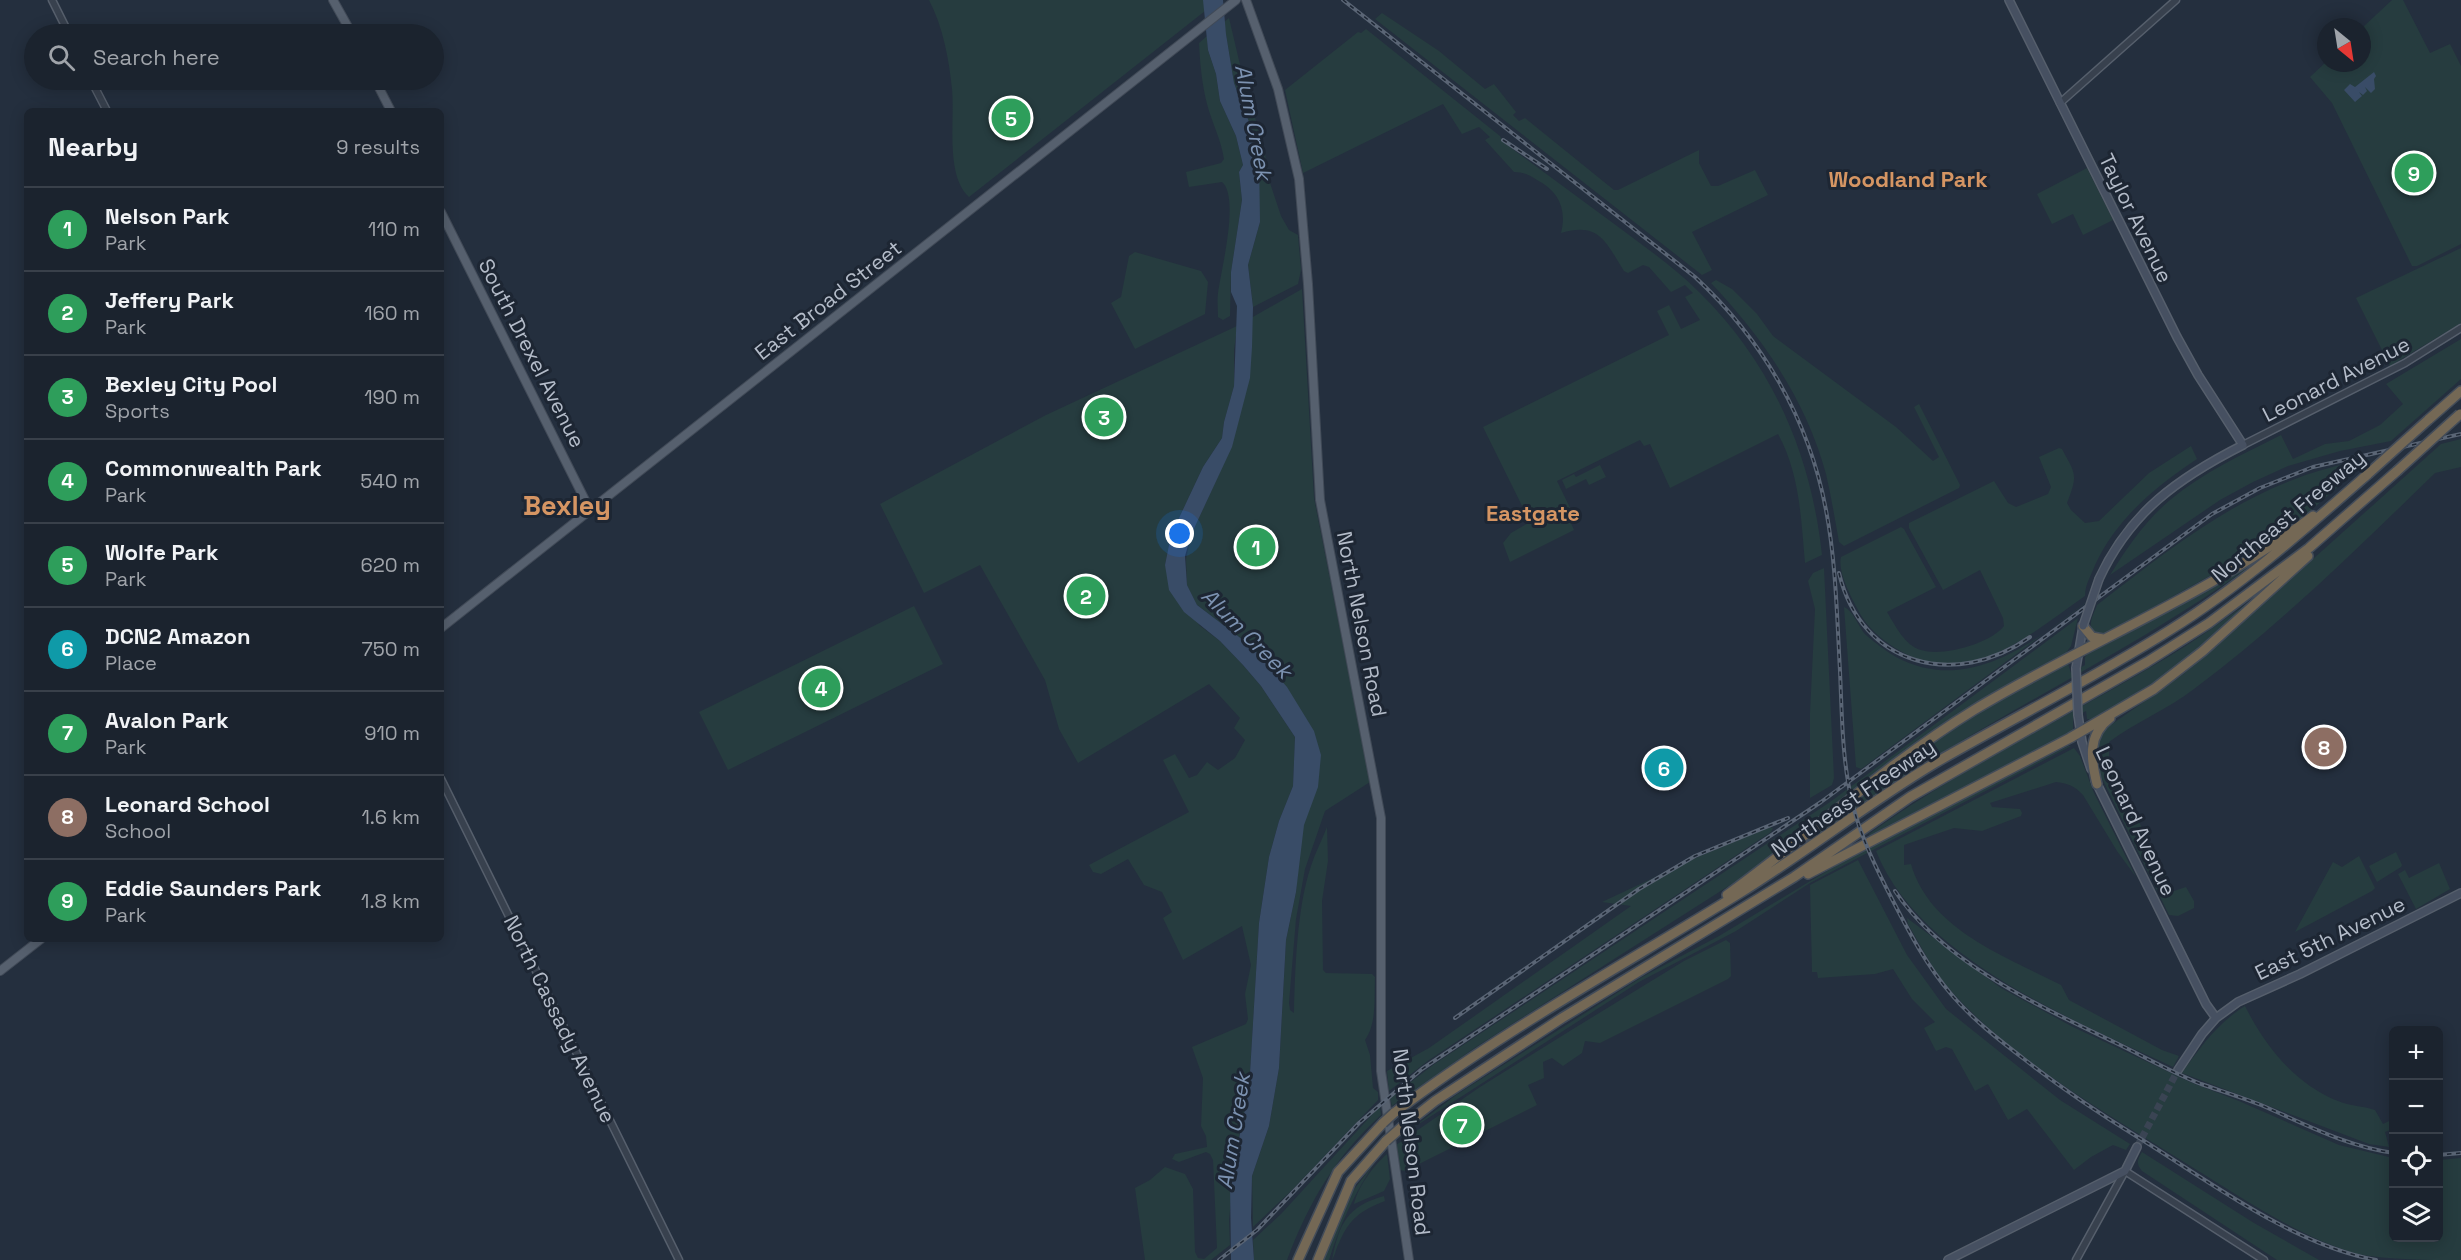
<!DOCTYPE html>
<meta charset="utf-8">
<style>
:root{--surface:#1b232e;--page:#242b36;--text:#f1f3f6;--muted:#a0a4aa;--line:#39404a;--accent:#8ab4f8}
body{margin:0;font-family:"Space Grotesk",sans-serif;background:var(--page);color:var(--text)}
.controls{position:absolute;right:18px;bottom:18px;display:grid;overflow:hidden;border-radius:9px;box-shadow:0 3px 15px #0003}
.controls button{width:54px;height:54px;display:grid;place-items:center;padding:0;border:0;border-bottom:2px solid var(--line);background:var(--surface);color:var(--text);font:30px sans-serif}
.compass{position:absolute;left:2317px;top:18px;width:54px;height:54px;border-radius:50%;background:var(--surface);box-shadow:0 3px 15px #0003;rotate:150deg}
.you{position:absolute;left:1180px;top:534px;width:21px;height:21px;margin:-15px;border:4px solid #fff;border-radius:50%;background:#1a73e8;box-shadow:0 0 0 9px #1a73e833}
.badge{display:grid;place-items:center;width:39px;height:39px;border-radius:50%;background:var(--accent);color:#fff;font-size:20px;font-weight:700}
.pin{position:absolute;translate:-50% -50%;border:3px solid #fff;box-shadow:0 2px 6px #0006}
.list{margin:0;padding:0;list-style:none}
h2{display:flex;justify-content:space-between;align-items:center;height:78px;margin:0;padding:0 24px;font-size:26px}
h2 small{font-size:20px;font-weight:400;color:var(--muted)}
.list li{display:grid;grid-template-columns:39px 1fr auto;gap:18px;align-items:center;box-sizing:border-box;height:84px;padding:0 24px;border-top:2px solid var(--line)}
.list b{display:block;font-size:22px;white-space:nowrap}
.list p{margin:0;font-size:20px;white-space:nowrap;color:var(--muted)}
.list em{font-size:20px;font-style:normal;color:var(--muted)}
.icon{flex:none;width:33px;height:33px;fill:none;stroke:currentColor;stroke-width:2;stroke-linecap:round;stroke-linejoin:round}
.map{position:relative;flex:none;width:2461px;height:1260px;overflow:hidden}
.search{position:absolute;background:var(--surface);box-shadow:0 3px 15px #0003;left:24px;top:24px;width:420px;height:66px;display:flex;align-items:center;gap:15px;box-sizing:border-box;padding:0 21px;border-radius:33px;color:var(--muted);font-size:22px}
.panel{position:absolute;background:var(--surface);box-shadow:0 3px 15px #0003;left:24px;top:108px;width:420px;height:834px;border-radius:9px}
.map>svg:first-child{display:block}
</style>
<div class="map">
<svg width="2461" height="1260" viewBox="0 0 2461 1260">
<rect width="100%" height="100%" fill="#242f3e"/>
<path fill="#263c3f" d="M929 0H1219L969 197C945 175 955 120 952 89 949 59 943 27 929 0Z
M2392 0H2403L2430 53 2450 44 2461 66V244L2417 266H2412L2332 103 2310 77 2326 62 2362 63V28Z
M1382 13 1439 51 1485 89 1494 84 1516 112 1513 115 1519 121 1525 118 1614 190H1618L1699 150V163L1711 186H1718L1755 170 1768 195 1692 232 1712 270 1702 275 1375 19Z
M1229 18 1246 90 1263 142 1270 183 1281 216 1289 230 1298 235 1301 270 1298 284 1253 307 1248 265 1260 222 1253 132 1234 83 1224 22Z
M1366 29 1500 136 1503 142C1541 170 1579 198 1617 226 1645 247 1674 267 1699 292 1772 364 1811 453 1822 555L1805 563C1801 519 1800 474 1778 434L1670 488 1650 444 1644 446 1640 440 1557 481 1575 518 1570 521 1574 530 1510 562 1503 543 1511 533 1530 522 1483 427 1669 335 1657 311 1669 305 1681 329 1700 320 1685 297 1693 293 1685 285 1671 292 1649 267 1643 265 1628 273 1624 271C1606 243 1600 221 1561 233 1567 210 1559 191 1537 180 1529 175 1524 172 1514 172L1485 140 1490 137 1479 127 1462 134 1443 104 1303 173 1285 90 1358 32 1361 33Z
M1207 36 1208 50 1216 74 1220 101 1236 136 1243 165 1239 172 1242 200 1231 272 1230 316 1223 320 1218 317C1218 309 1217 301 1218 293 1221 270 1240 197 1222 182L1189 187 1186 172 1221 163 1224 159C1221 139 1212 123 1207 104 1202 84 1200 64 1199 43Z
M2087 168 2113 220 2083 235 2073 214 2052 224 2037 194Z
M2461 248V323L2390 366 2356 298Z
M1135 252 1201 271 1208 282 1205 314 1135 349 1111 303 1121 297 1129 256Z
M1716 280 1732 289 1757 314 1773 336 1896 427 1933 461 1939 457 1914 407 1919 404 1960 485 1959 488 1844 546 1839 542C1835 519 1831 496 1826 474 1806 400 1763 338 1711 283Z
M1302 289 1314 498 1370 782 1325 811 1305 869 1296 919 1289 1003 1290 1010 1294 1013C1295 969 1297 907 1311 866 1315 853 1322 840 1327 827L1328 861 1322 901 1323 970 1326 973 1372 974 1375 977C1374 998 1377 1023 1365 1040L1370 1055 1373 1088 1378 1092V1100L1292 1190 1253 1227 1252 1176 1269 1126 1279 1068 1286 940 1296 892 1310 740 1251 646 1197 605 1187 585 1186 559 1191 535 1219 474 1235 415 1237 329 1234 350V386L1224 422 1222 438 1203 467 1171 535 1165 565 1199 625 1220 641 1243 665 1261 686 1295 737 1293 786 1279 821 1269 857 1259 923 1250 1073 1245 1109 1236 1150 1229 1220 1230 1245 1211 1260H1145L1135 1188 1150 1180 1165 1167 1185 1174 1193 1189 1195 1252 1198 1258 1204 1259 1217 1248 1213 1160 1210 1154 1206 1152 1179 1162 1172 1159 1175 1154 1207 1147 1206 1136 1201 1126 1203 1078 1192 1047 1246 1024 1248 1019 1245 994 1251 965 1242 926 1183 960 1163 918 1172 912 1162 892 1144 885 1128 859 1101 874 1093 872 1089 865 1189 812 1163 760 1175 754 1189 778 1197 775 1207 762 1218 770 1235 758 1245 740 1234 728 1240 718 1209 684 1078 763 1059 729 1045 680 980 565 924 593 880 504 1046 415 1237 326Z
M2461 339V379L2391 441 2340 451 2288 466 2253 482 2220 500 2110 575C2127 548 2145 521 2170 500 2202 473 2243 454 2281 435L2293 459 2325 444 2349 441 2380 425 2403 404 2386 384Z
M2461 439V467L2435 473C2358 548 2281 624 2194 689 2168 709 2136 722 2109 742V763L2174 891 2186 887 2194 901V908L2178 916 2169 915 2097 768V743L2105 729 2182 675 2204 657 2441 444Z
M2191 446 2197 459C2155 487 2117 518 2095 565 2091 576 2085 584 2085 596 2034 631 1974 687 1908 655 1890 646 1873 634 1862 617 1854 603 1837 573 1841 557L1901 527 1904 529 1936 587 1887 612C1895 625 1905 646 1921 650 1942 657 1990 644 2004 626L2003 618 1980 570 1943 590 1909 528V523L1994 481 2008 503 2016 507 2048 494 2051 487 2039 457 2059 448 2062 449C2076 475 2078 474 2067 503L2071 510 2085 523 2099 521 2149 473Z
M2370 459 2308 513 2262 547 2103 635H2096C2086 626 2093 616 2097 605 2184 538 2258 477 2370 459Z
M1600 465 1606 477 1589 485 1586 479 1566 489 1562 480 1574 474 1576 477Z
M2256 559H2260C2161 632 2053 686 1948 749 1899 777 1853 810 1807 842L1805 840 1893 769 1968 718 2062 664H2068L2071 673 2085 665V657L2088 653Z
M1824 568 1834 778 1832 785 1810 798V713L1815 609 1808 581 1813 573Z
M2115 581 1861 769 1856 767 1844 607C1854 611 1858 627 1866 635 1875 643 1886 651 1896 657 1978 701 2052 626 2115 581Z
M2255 598 2256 600 2167 674 2093 720 2087 719 2086 711 2073 718V733L1871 839 1869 834C1963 766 2069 717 2168 657 2198 639 2226 618 2255 598Z
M914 606 943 664 728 770 699 712Z
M2078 618 2071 646 2063 657 2002 689 1749 873 1476 1047 1392 1106 1390 1098 1433 1065 1830 802Z
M2068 746H2071L1810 883 1736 931 1639 982 1408 1131 1456 1095 1642 977 1719 936 1850 857Z
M2074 748 2080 756 2094 793 2136 877 2117 851 2083 795C2075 786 2067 783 2056 782L1990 803 1992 807 2020 809 2022 813 2021 816 1982 831 1954 828 1904 845V865L1911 864C1930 930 2005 956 2061 985L2069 1000 2162 1050 2179 1056 2173 1067C2076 1021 1918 958 1876 851Z
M1770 827 1773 828 1771 832 1429 1060 1389 1091 1387 1071 1429 1048 1631 906 1602 902 1700 856Z
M2396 852 2402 865 2401 867 2377 882 2369 866Z
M2359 856 2375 888 2372 891 2295 932 2333 862 2342 867Z
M1858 860 1907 955 1946 1009 2060 1100 2130 1144 2126 1150 2113 1145 2091 1157 2074 1170 2027 1109 2008 1120 1988 1084 1975 1091 1952 1049 1946 1047 1936 1051 1924 1028 1935 1022 1912 999 1893 969 1875 974 1818 978 1817 972H1812L1810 885Z
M2439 863 2450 889 2416 909 2398 874 2405 870 2409 878Z
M1907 918 2001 988 2073 1027 2190 1082 2239 1101 2339 1145 2393 1158 2394 1238H2438L2439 1160 2461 1158V1260C2427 1260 2390 1260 2357 1254 2297 1236 2244 1199 2192 1167 2111 1116 2018 1064 1953 993 1934 973 1922 948 1908 924Z
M1726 940 1730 943 1731 976 1728 979 1600 1043 1585 1041 1582 1053 1563 1066 1552 1058 1543 1062 1544 1078 1528 1085 1537 1105 1405 1171 1400 1170 1396 1145 1480 1087 1573 1029 1684 961Z
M2245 1006C2265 1046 2295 1084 2338 1101 2350 1106 2363 1106 2375 1110L2383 1124 2393 1119V1129L2385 1132 2389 1147 2369 1144 2182 1073C2201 1046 2218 1023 2245 1006Z
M1380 1106 1381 1115C1335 1157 1309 1202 1287 1260H1254L1253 1240 1281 1214Z
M2142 1152 2254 1223 2319 1260H2277L2142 1171C2136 1164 2137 1160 2142 1152Z
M1387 1154 1390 1179 1384 1191 1354 1204C1358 1187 1373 1166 1387 1154Z
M1376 1161C1355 1192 1340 1224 1329 1260H1321L1348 1197Z
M1384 1196 1385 1201C1361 1210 1349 1219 1339 1243 1336 1248 1335 1256 1332 1260 1339 1224 1347 1206 1384 1196Z"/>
<path fill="#394c67" d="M1203 0H1223L1226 34 1234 83 1253 132 1259 158 1260 222 1248 265 1253 307 1252 347 1250 378 1232 447 1191 535 1185 556 1187 585 1197 605 1251 646 1287 687 1314 731 1321 755 1318 787 1304 825 1296 892 1286 940 1279 1068 1269 1126 1252 1176 1251 1218 1254 1260H1231L1230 1183 1245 1109 1250 1073 1259 923 1269 857 1279 821 1293 786 1295 737 1261 686 1243 665 1220 641 1184 612 1169 590 1165 565 1171 535 1203 467 1222 438 1224 422 1234 386 1237 306 1231 292V272L1242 200 1239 172 1243 165 1236 136 1220 101 1216 74 1208 50Z
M2374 72 2376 76 2374 79 2375 89 2371 93 2365 87 2367 91 2363 95 2359 92 2362 96 2355 102 2344 90 2350 84 2355 87Z"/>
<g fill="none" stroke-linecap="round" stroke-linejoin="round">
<path stroke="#3a4453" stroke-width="7" stroke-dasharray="7 3.5" stroke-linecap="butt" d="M2137 1147 2178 1070"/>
<g stroke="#565f6c" stroke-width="9">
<path id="tertiary" d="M52 0 69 34
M91 80 107 111
M2060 103 2176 0
M2243 445 2405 363 2461 328
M441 779 679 1260
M2076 1260 2125 1171 2264 1260"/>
</g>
<g stroke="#565f6c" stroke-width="10">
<path id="secondary" d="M2009 0 2177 337 2198 375 2243 445C2178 478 2130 512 2099 579
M2076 668 2083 626
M2078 715 2082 742 2091 769
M2095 780 2206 1004 2216 1018
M2178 1070 2202 1034 2216 1018 2238 1002 2300 974 2461 893
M1948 1260 2125 1171 2137 1147"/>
</g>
<g stroke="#414a57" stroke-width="10">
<path id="primary" d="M333 0 352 34
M1246 0 1278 89 1299 179 1308 284 1320 500 1381 818V1071L1409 1260
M375 80 391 111
M441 212 590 510
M441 628 1236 0
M0 971 41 939"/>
</g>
<g stroke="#434c59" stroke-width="12">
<path id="motorway" d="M2428 420 2461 391
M2083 626 2092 637 2103 639
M2097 784C2091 760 2087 735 2110 718
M1808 874 2070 738 2154 689 2203 651 2308 556
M1727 895C1810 835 1886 764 1974 710 2085 643 2209 595 2313 516
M1394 1113C1503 1030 1624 965 1740 893 1806 852 1868 803 1935 763 2013 718 2094 678 2170 630 2242 585 2304 530 2368 474
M1402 1127 1435 1101 1562 1018 1794 877 1910 797 2147 662 2209 623 2309 548 2397 471
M1298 1260 1338 1172 1383 1123
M1318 1260 1351 1181 1386 1141"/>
</g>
<use href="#tertiary" stroke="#38414e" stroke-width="6"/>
<use href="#secondary" stroke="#465061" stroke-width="7"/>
<use href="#primary" stroke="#56606e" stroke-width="8"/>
<use href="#motorway" stroke="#746855" stroke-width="9"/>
<g stroke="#5a6575" stroke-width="4">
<path id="rail" d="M1343 0 1695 277C1762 339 1809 419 1826 510 1836 562 1837 618 1840 671 1842 716 1842 762 1853 806 1862 840 1877 870 1893 901 1910 934 1927 966 1951 994 1972 1019 1998 1039 2024 1059 2060 1087 2097 1112 2136 1136 2209 1181 2291 1244 2376 1260
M1503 140 1547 169
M1839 573C1861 666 1955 690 2030 637
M1895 891C1942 962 2039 1006 2114 1042 2143 1056 2171 1072 2201 1084 2221 1091 2241 1097 2261 1105 2305 1124 2345 1146 2394 1153
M1455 1018 1639 889 1695 856 1788 818
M2438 1155 2461 1153
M1219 1260 1257 1230 1359 1123 1422 1069 1821 802 2212 514 2260 488 2313 467 2461 434"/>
</g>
<use href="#rail" stroke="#1d2633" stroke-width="1.5" stroke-dasharray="4.5" stroke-linecap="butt"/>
<g stroke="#565f6c" stroke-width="10" stroke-linecap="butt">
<path id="secondary-bridge" d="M2083 626 2099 579
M2076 668 2078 715"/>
</g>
<g stroke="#434c59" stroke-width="12" stroke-linecap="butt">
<path id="motorway-bridge" d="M2397 471 2460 414
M2368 474 2428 420
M1383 1123 1394 1113
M1386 1141 1402 1127"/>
</g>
<use href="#secondary-bridge" stroke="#465061" stroke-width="7"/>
<use href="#motorway-bridge" stroke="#746855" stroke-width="9"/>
</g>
<g text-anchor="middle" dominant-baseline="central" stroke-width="6" stroke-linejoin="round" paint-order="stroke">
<g font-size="21" fill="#b4bcc9" stroke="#1d2633">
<text transform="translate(2136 218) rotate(64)">Taylor Avenue</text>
<text transform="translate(828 300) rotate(-38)">East Broad Street</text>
<text transform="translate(532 353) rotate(63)">South Drexel Avenue</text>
<text transform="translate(2336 379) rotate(-27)">Leonard Avenue</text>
<text transform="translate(2288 516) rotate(-40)">Northeast Freeway</text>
<text transform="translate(1362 624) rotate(79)">North Nelson Road</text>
<text transform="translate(1853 798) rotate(-34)">Northeast Freeway</text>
<text transform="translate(2136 821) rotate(65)">Leonard Avenue</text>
<text transform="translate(2330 938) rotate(-26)">East 5th Avenue</text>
<text transform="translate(560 1019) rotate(64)">North Cassady Avenue</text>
<text transform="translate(1412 1142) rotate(83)">North Nelson Road</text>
</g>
<g font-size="22" font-style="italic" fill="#7c92b1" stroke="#1d2633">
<text transform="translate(1254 122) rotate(79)">Alum Creek</text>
<text transform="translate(1247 633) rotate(45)">Alum Creek</text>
<text transform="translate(1233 1131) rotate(-81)">Alum Creek</text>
</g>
<g font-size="22" font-weight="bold" fill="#d59563" stroke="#1d2633">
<text x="1908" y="179">Woodland Park</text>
<text x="1533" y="513">Eastgate</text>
</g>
<g font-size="27" font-weight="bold" fill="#d59563" stroke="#1d2633">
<text x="567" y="505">Bexley</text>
</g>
</g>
</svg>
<div class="controls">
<button>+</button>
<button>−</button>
<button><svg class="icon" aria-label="locate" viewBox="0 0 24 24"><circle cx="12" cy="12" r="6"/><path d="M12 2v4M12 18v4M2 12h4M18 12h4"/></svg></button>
<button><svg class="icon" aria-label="layers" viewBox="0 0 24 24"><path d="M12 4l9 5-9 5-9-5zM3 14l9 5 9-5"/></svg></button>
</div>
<svg class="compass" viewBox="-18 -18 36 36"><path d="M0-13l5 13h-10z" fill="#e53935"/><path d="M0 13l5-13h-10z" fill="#a0a4aa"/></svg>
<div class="you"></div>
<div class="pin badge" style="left:1256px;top:547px;background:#2e9e5b">1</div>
<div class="pin badge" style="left:1086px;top:596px;background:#2e9e5b">2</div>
<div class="pin badge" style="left:1104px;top:417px;background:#2e9e5b">3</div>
<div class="pin badge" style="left:821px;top:688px;background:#2e9e5b">4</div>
<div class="pin badge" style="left:1011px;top:118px;background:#2e9e5b">5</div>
<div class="pin badge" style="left:1664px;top:768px;background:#0f9aa8">6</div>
<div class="pin badge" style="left:1462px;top:1125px;background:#2e9e5b">7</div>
<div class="pin badge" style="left:2324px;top:747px;background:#8d6e63">8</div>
<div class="pin badge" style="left:2414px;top:173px;background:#2e9e5b">9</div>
<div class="search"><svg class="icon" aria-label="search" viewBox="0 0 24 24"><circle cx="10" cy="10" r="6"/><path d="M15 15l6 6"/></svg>Search here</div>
<section class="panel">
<h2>Nearby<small>9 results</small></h2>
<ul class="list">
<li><span class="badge" style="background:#2e9e5b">1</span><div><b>Nelson Park</b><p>Park</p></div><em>110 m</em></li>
<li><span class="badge" style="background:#2e9e5b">2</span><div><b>Jeffery Park</b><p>Park</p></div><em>160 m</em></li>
<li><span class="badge" style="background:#2e9e5b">3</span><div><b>Bexley City Pool</b><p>Sports</p></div><em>190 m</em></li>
<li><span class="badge" style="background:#2e9e5b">4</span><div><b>Commonwealth Park</b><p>Park</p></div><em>540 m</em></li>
<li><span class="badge" style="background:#2e9e5b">5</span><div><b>Wolfe Park</b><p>Park</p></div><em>620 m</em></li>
<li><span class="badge" style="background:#0f9aa8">6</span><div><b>DCN2 Amazon</b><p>Place</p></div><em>750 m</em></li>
<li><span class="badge" style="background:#2e9e5b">7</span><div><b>Avalon Park</b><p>Park</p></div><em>910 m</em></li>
<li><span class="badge" style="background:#8d6e63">8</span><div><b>Leonard School</b><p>School</p></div><em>1.6 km</em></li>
<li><span class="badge" style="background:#2e9e5b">9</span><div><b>Eddie Saunders Park</b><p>Park</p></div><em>1.8 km</em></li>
</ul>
</section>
</div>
